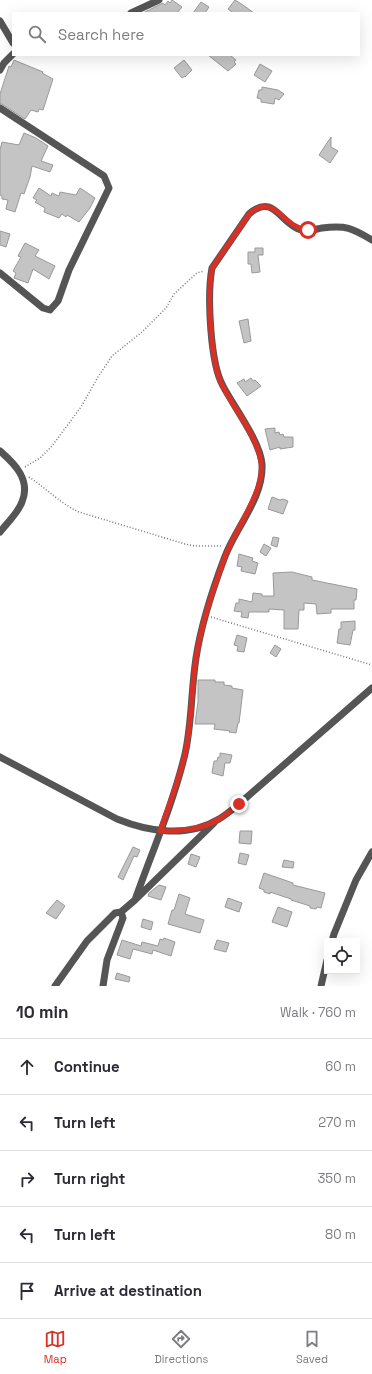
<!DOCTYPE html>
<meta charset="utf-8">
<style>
:root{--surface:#fff;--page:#f2f2f3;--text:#2b2b33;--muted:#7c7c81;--line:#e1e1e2;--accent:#d93025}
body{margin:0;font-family:"Space Grotesk",sans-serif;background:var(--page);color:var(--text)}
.controls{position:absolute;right:12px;bottom:12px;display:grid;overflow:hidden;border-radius:0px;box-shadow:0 4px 16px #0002}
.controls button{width:36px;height:36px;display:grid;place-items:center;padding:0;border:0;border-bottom:1px solid var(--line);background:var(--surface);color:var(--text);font:20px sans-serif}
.stop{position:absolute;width:12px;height:12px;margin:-9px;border:3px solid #d93025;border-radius:50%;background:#fff}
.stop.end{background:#d93025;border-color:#fff;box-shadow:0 1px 4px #0008}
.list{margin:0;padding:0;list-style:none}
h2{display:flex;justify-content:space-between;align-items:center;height:52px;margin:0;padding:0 16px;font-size:17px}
h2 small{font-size:13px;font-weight:400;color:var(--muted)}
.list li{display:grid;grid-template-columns:26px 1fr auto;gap:12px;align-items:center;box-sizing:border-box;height:56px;padding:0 16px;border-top:1px solid var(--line)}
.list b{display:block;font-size:15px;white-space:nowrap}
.list em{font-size:13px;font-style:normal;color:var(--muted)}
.icon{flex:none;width:22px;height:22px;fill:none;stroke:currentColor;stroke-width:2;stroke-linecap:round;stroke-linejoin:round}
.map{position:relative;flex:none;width:372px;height:986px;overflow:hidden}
.search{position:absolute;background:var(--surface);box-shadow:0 4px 16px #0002;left:12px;right:12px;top:12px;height:44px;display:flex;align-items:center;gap:10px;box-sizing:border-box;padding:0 14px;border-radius:0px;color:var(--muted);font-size:15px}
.sheet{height:332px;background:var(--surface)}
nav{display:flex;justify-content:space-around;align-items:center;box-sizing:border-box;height:56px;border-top:1px solid var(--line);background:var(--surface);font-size:11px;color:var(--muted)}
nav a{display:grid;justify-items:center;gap:2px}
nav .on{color:var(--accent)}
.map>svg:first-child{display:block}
</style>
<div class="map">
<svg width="372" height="986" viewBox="0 0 372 986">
<rect width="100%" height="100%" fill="#fff"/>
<path fill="#c4c4c4" stroke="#999" d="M172 0 182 7 177 13H143L163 3 165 5 168 1 170 3Z
M235 0 243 5 254 13H233L228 9Z
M201 2 209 7 205 13H193Z
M208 55H230L236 60 234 62 236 64 228 71Z
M14 60 43 72 42 73 53 79 43 110 39 109 38 112 31 110 25 119 0 103V94L9 66 11 67Z
M184 60 192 70 185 77V76L182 78 174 68Z
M260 64 272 71 265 82 254 75Z
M262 87 278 90 284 94 279 100 275 98 274 104 261 102V99L257 98 259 90H262Z
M24 133 36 138 48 146 41 161 53 165 50 172 32 166 30 177 24 194 21 193 15 212 6 209 8 200 2 199V196L0 195V150L2 142 19 145Z
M331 137V147L338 151 330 163 319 155Z
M39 188 51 196 52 193 59 196 60 192 76 195 80 188 95 198 90 208 79 222 67 215 66 217 62 214 59 218 44 212 45 208 35 202 37 200 33 198Z
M0 231 10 234 6 247 0 245Z
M25 243 39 250 35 256 55 266 49 279 33 269 28 283 14 278 16 273 13 271 21 257 18 256Z
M255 248H263V255H258L260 272 252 273 251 264H248V252H255Z
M248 319 251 341 244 343 239 321Z
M251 378 253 381 255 380 261 386 247 396 237 383 244 379 245 382Z
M275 428V433L279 432 280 435 283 434 284 437H293V447L280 449V447L270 450 265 429Z
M272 497 280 500 283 499 288 501 283 514 268 509Z
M273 537 279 538 277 547 271 545Z
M264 544 271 548 266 556 260 552Z
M239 554 253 558 252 561 258 563 255 574 241 571 242 567 237 566Z
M292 572 312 577V580L357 589 356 600H354V609H331V613L317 614 316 604 304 603V610H299L298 629H284V610L269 609V612H249L248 618 241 617 242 612 234 611 236 603H239V599L252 602 253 593 262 594V596H274L273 573Z
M355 621V630H353L350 645 337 643 339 629H341V622Z
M237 635 247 638 244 652 237 651 238 646 234 645Z
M275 645 281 649 276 657 270 653Z
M198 680H215V682H224V685L232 686V688L243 690 239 723H238L236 733 229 732 230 731 214 729 215 724H195L198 702Z
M220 753 232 755 230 763H225L223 776 212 773 214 761H217L218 757H220Z
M240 831H252L251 844 239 843Z
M133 847 140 850 137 857 134 856 123 880 118 877Z
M240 853 249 855 246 865 238 863Z
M191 854 200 857 196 867 188 864Z
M284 860 294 862 293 868 282 867Z
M264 873 293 883V885L325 893 321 908 317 907 316 909 310 908V906L291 900V899L270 892V894L264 892V890L259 888Z
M159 885 166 887 161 900 148 896 149 893Z
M179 894 190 898 185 914 204 920 200 933 168 924 172 910H174Z
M228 898 242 903 239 912 225 907Z
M57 900 65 906 56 919 46 913Z
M278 907 292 912 287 927 272 922Z
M143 919 153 922 151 930 141 927Z
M164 938 175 942 171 956 153 950 152 954 133 949 130 959 117 955 122 940 141 946 142 942 158 946 160 939 163 940Z
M217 940 229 943 226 952 214 949Z
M117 973 130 977 129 982 115 979Z"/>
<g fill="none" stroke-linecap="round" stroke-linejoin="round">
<path stroke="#777" stroke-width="1.5" stroke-dasharray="1 2" stroke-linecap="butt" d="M25 467 40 458 52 446 81 407 98 377 112 356 142 332 166 308 174 294 197 273 204 271
M29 477C46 488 61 504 79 512L185 544 195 546H223
M211 617 372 665"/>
<path stroke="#555" stroke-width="7" d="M131 13 159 0
M0 21 13 43
M0 70 4 63 13 54
M0 108 104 176 109 188 69 270 58 301 50 310 43 308 0 273
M0 451C15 464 31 480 22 502 18 513 7 523 0 532
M0 757 117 819C149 832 188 838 219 819 226 815 233 809 239 804L372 688
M135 900C152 852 173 804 185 754 192 723 191 690 196 658 201 625 212 591 224 559 235 528 264 498 262 464 260 441 234 407 223 386 210 363 207 295 212 268L249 214C274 192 280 224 301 230 308 232 316 229 322 228 346 225 352 228 372 240
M332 941 334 934 356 880 372 852
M55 986 87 941 115 913 121 912 135 900 214 823
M103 986 107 960 123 918 121 912
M321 986 327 960"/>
</g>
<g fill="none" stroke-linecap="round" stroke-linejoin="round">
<path stroke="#d93025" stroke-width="5" d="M239 804C232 809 226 815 219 819 201 830 180 831 160 831 169 805 179 780 185 754 192 722 191 689 196 658 201 625 212 593 223 562 232 533 266 491 261 462 257 436 235 410 223 387 210 363 207 295 212 268L249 214C275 191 282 228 308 230"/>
</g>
</svg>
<div class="controls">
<button><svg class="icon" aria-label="locate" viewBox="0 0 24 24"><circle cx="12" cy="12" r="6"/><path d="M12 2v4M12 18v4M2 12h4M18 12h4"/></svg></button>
</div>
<div class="stop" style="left:308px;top:230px"></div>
<div class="stop end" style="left:239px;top:804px"></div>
<div class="search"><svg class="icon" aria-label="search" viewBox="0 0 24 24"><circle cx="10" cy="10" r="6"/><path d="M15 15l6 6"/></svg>Search here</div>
</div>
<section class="sheet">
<h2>10 min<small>Walk · 760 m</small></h2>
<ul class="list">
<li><svg class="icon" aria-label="ahead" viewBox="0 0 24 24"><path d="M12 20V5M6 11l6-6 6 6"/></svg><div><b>Continue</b></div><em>60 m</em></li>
<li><svg class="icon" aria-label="left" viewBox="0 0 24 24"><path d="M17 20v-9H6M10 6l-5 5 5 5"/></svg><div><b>Turn left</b></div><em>270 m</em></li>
<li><svg class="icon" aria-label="right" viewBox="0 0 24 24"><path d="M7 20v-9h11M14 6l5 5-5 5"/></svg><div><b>Turn right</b></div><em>350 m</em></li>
<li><svg class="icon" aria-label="left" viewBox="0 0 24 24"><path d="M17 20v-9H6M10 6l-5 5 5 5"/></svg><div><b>Turn left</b></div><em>80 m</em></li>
<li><svg class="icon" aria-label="arrive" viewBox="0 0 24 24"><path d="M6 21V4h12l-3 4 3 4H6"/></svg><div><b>Arrive at destination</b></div></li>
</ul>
</section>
<nav>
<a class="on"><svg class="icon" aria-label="map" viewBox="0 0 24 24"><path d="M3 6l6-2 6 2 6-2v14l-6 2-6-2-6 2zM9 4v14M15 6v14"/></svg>Map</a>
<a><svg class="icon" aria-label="directions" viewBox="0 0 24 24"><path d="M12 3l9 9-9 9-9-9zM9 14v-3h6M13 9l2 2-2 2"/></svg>Directions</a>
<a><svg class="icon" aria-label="saved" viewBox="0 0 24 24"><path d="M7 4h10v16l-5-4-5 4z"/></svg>Saved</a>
</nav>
